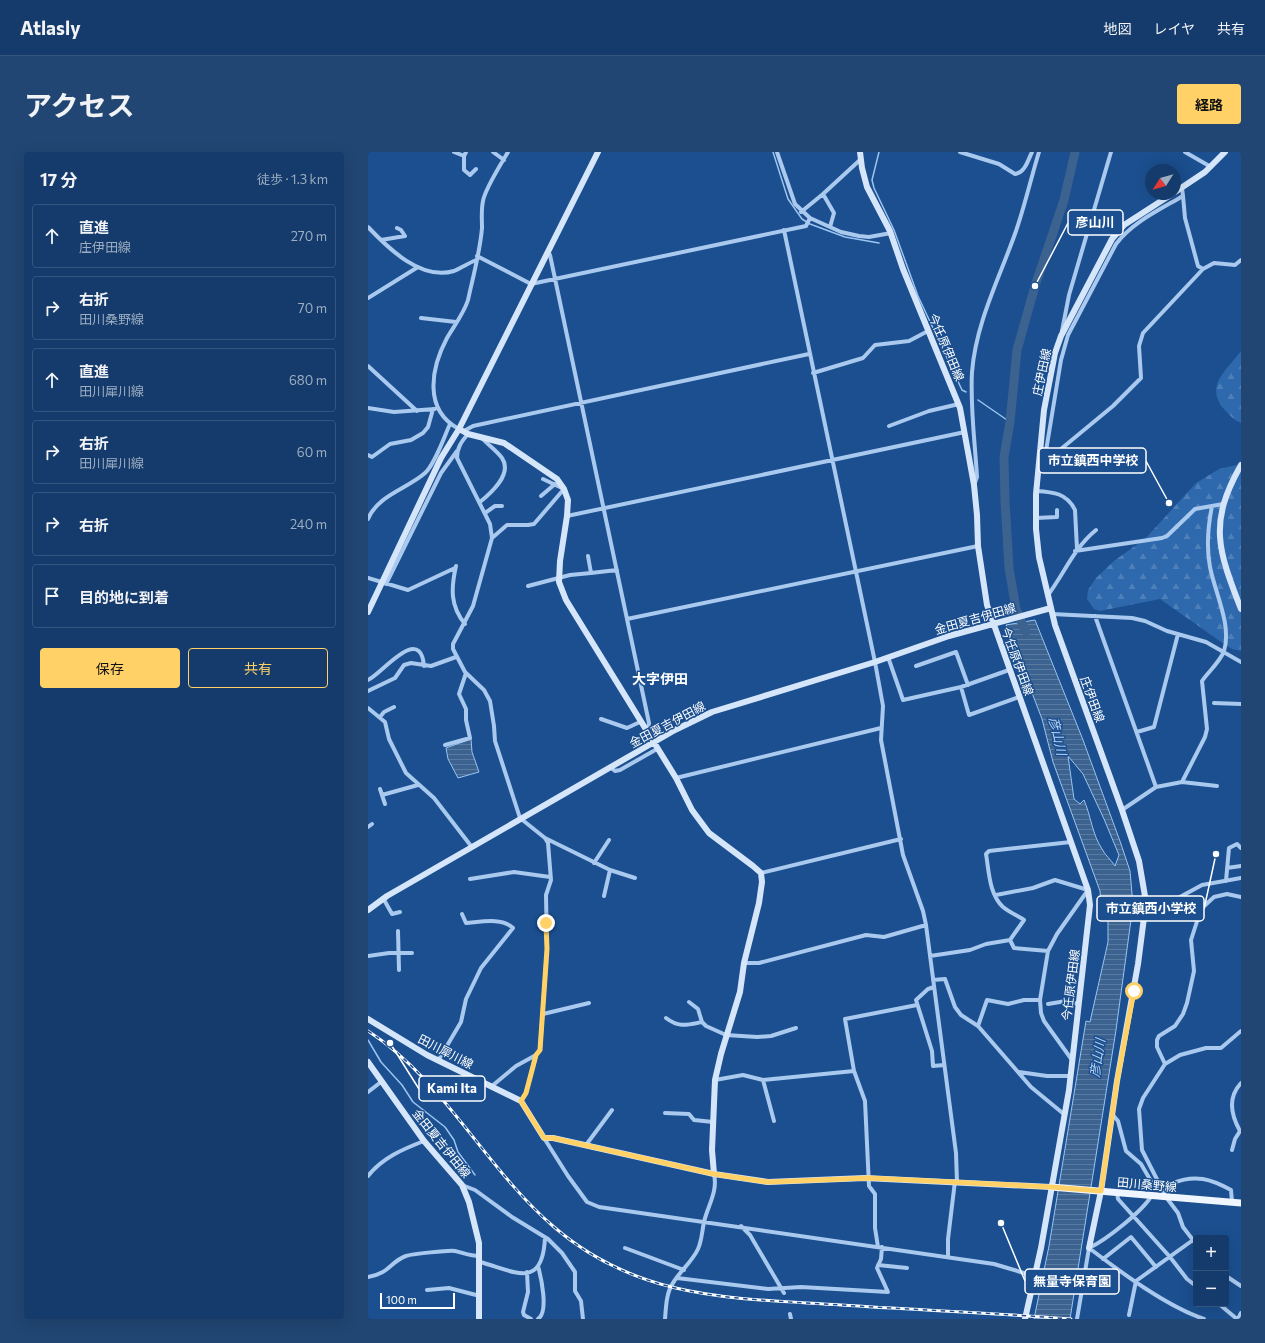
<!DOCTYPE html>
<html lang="ja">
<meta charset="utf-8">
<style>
:root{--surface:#143b6b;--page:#214673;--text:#f1f3f6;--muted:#9dadc1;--line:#33557e;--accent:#ffd166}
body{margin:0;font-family:Commissioner,"Noto Sans JP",sans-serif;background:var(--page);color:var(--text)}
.controls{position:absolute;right:12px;bottom:12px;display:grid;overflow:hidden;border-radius:4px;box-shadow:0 4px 16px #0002}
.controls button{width:36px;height:36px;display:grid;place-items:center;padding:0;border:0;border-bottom:1px solid var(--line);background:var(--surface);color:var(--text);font:20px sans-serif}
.compass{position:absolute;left:777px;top:12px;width:36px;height:36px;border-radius:50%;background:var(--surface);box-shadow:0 4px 16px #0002;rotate:233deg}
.scale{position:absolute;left:12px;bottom:10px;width:75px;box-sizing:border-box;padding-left:4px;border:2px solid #fff;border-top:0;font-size:11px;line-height:14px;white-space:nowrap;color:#fff;-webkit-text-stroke:3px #1b4f8f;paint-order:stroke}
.stop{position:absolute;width:12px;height:12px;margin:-9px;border:3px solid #ffd166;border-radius:50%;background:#fff}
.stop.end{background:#ffd166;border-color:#fff;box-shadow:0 1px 4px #0008}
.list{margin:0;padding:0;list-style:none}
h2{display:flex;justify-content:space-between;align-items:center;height:52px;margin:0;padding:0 16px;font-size:17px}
h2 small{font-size:13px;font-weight:400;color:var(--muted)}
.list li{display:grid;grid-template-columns:26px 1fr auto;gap:12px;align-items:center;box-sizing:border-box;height:64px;margin:0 8px 8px;padding:0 8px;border:1px solid var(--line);border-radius:4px}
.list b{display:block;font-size:15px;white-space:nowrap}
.list p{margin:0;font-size:13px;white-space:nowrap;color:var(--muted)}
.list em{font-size:13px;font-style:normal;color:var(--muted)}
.actions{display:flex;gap:8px;padding:12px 16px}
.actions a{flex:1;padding:9px 0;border:1px solid var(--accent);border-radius:4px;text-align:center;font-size:14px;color:var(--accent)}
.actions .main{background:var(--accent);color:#111}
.icon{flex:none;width:22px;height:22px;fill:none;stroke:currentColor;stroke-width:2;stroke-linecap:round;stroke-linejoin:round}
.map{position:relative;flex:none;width:873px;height:1167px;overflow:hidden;border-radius:4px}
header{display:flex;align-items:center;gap:24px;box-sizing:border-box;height:56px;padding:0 20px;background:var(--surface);border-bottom:1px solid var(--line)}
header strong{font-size:19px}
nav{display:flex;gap:22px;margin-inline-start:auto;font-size:14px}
.intro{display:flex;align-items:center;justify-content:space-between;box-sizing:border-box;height:96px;padding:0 24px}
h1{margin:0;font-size:28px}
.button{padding:10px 18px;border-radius:4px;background:var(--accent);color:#111;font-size:14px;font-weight:700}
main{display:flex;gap:24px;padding:0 24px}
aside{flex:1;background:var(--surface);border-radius:4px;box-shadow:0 4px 16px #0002}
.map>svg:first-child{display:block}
</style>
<header>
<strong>Atlasly</strong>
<nav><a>地図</a><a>レイヤ</a><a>共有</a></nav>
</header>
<div class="intro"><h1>アクセス</h1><a class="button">経路</a></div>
<main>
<aside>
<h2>17 分<small>徒歩 · 1.3 km</small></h2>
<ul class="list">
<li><svg class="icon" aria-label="ahead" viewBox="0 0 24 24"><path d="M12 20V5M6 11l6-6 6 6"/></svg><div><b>直進</b><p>庄伊田線</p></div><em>270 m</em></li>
<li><svg class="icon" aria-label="right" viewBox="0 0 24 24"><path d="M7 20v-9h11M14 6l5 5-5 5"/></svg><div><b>右折</b><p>田川桑野線</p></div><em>70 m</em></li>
<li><svg class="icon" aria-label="ahead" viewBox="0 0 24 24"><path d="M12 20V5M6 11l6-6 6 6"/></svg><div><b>直進</b><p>田川犀川線</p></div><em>680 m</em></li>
<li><svg class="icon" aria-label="right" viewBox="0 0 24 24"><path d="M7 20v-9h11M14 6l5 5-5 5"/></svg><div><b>右折</b><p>田川犀川線</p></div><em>60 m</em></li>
<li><svg class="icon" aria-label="right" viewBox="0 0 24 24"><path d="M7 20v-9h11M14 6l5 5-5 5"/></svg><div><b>右折</b></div><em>240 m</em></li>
<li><svg class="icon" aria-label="arrive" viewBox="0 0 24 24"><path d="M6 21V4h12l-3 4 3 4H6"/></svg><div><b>目的地に到着</b></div></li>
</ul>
<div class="actions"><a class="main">保存</a><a>共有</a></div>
</aside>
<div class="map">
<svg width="873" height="1167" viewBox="0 0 873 1167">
<defs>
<pattern id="forest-firs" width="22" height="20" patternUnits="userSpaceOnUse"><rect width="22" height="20" fill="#2e69ad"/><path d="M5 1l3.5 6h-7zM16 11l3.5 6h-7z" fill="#4d80b9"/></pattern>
<pattern id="water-rules" width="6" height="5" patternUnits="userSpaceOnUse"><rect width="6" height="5" fill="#3c6290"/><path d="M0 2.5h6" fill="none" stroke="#597aa1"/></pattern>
</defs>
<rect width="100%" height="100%" fill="#1b4f8f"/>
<path fill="url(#forest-firs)" d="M873 199V271C866 268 861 263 856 257 836 234 859 218 873 199Z
M873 312V499L864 497 856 492 792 447 732 459 726 457 719 447 720 438 728 426 747 408 777 387 828 331 851 317Z"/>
<path fill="url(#water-rules)" stroke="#9cc4f0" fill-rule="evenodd" d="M667 468 715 588 753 692 762 719 765 753 748 878 702 1167H666L681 1094 718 869 722 870 740 790V767L733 752 732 739 685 610 674 567 638 473ZM700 604 715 622 736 667 751 703 747 714C743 708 737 703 734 697 724 682 723 664 716 648L712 652 706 647Z
M103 587 104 600 111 620 90 626 80 607 78 596Z"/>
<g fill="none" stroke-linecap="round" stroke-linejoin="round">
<path stroke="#9cc4f0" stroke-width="1.5" d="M405 0 420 47 434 67 442 72 477 85 511 91
M511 0 504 28 506 36 526 78 550 144 594 238 598 240
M610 248 642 270
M0 888 13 910 34 933 45 950 77 975 86 988 90 1000 107 1023"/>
<path stroke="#3c6290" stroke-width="9" d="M658 480 648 457 641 416 637 349 636 305 642 270 649 198 667 134 696 48 707 0"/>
<path stroke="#a9c9ee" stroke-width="4" d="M86 0 96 4
M98 0 96 4V18L102 23 108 17
M125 0 136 8
M409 0 427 52 442 66 473 80 491 84 501 85 523 81
M592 0 631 12 647 22C657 21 660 8 664 0
M817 0 843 15
M455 42 493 7
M815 44 817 66 830 114 835 117
M433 60 455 42 466 61 462 75
M0 75C20 96 53 129 86 119 93 116 101 111 108 108
M416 78 507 510 515 554 513 588 535 703 555 759 558 773 588 1001 589 1030
M13 88 37 84 33 78 29 76
M179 102 182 103 281 571 280 576 277 578
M109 104 163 132 438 74 442 66
M0 146 50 115
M53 166 88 170
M694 179 701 143 743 0
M0 214 49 259
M445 221 495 206 507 193 541 189 560 179
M0 256 26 260 67 257
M521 274 561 259 591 252
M91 277C55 258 63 216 79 186 86 174 96 161 100 148 105 125 112 100 114 76 114 67 113 58 115 49 117 37 133 12 140 0
M96 279 105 274 441 202
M100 282C93 290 89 296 89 306L122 372 124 386 105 454 85 492V497L97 520 116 538 122 549 126 574 127 589 152 666 177 686 180 691 183 728 178 743 179 797 172 898 168 903 158 941 153 949
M0 303 4 305 22 292 43 288 55 281 60 275 65 257
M676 311 693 208 700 183 748 92C765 70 791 58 815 44L814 36
M676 311 745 254 773 226 771 194 775 181 835 117 846 111 867 113 873 108
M606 333 609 325C607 290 602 255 604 220 608 170 632 125 648 79 657 53 663 26 671 0
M668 339C685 340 699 341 707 358L709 397
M173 344 187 332
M112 350C123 341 145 322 134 306 128 298 120 293 114 286
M117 361 127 354H134
M199 364 597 280
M668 366 689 365V358
M0 367C10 343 39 337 57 321 67 312 76 285 82 272
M124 386 139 373H160L166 372 196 337 175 327
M707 399 794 386 799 384 827 357 855 352
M220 404 223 421 249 418
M88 414C83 436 82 454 97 472
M0 426 40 438 87 416
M18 432 73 321 89 299
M160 434 202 423 223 421
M680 443C697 420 706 396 728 378
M684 462 764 466 777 469 799 479 838 490 873 510
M727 464 788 635
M259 467 610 394
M520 505 535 548 593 535 641 518
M548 514 588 500 600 533
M0 528C13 523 52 471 56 514
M593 535 601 563 651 545
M0 539 27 526 36 513 43 511 63 514 88 505
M846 551 873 552
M0 556 17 570 21 587 38 621 66 646 103 694
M12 565 16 560 26 555
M233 567 259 576 272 570
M769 580 786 575 810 482
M77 593 102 586 98 568V557L91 542 98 521
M242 615 247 619 252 618 289 597
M308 626 513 576
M814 630 837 585 839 577 834 529C840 520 852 510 856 499 864 473 847 441 842 415 838 394 840 374 844 354
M12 637 17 652
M14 643 50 633
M754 658 788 635 814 630 849 634
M0 675 4 672
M177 686 242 718 236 744
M226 711 241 688
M859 716 873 714
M242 718 267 726
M393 721 533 687
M102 727 146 720 182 725
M858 729 861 696 869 692 873 696
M628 743 665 736 687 728 720 738 689 782 680 799 672 848 673 861 676 869 704 908
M15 746 24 762 32 760
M777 764 834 733 873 726
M30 779 31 818
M642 788 646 796 680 799
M0 804 21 801H44
M562 804 602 798 618 792 642 788 656 768C650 764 641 760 635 755 621 742 621 719 618 702L621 699 703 690
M376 811H391L498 783 516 785 558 773
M565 828 577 827 587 855 593 863 610 874 663 935 697 963
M566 835 560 837 548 848 564 899 565 914 576 913
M321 850 330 857 334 870 338 874 358 883 389 885 403 884 428 876
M680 852 698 849 710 852
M175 862 221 851
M298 866C311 876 319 873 334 870
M610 874 619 848 640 852 656 848H672
M70 909 93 870 98 847 113 816 145 776C134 765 112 770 98 771L94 762
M797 912 789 895V888L791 884 807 874 815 862 819 851 826 819 823 788 833 757 846 745 859 742 873 745
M651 920 679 924H702
M347 928 375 923 395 928 486 919
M395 928 406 969
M124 934 148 914 168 903
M0 940 13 930
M297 961 321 962 326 968 345 970
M744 962 750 969 758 999 773 1012 787 1036C795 1037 798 1034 805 1031 827 1022 843 1027 863 1038L864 1050
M872 979C863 963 859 946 873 931
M176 986 200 1024 219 1050 231 1055 626 1112 666 1124
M218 993 244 958
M864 998 867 987 872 979
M0 1024C14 1006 35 997 56 989
M94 1033 107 1038 144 1065 180 1087 194 1101 207 1120V1139L213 1149 215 1167
M749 1040 750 1047 802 1105 819 1127 828 1134
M373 1074 382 1083 416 1141
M828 1092 815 1075 810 1061 798 1045 774 998 771 957 775 946 797 912 812 903 838 896H853L873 879
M510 1095 507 1076V1042L501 1034 497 949 486 919 477 867 549 853
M257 1096 316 1118
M721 1096C754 1121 798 1154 836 1167
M721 1096C738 1088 775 1059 784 1043
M580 1105V1087L587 1029
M735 1107 763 1085 788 1115
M112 1110C146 1119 175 1139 177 1085
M510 1113 539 1116
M170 1114C173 1125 181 1160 170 1167
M159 1120 160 1140 155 1160 156 1163 163 1167
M858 1124 873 1134
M0 1125C21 1122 23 1109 38 1104 43 1102 82 1098 87 1099 96 1101 102 1104 111 1104
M309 1126 400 1137 433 1135 520 1140 509 1116 513 1107 514 1095
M59 1138 81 1136 112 1144
M851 1152 869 1167
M422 1162 423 1167
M761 1163 768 1129 825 1088
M297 1167C298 1156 298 1141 305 1131 312 1119 324 1110 330 1097 334 1088 334 1079 336 1070 340 1053 350 1040 346 1022
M709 1167 721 1096
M870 1167 873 1161"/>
<path stroke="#d6e6fa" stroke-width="6" d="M492 0 494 16 499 35 522 79 535 117 592 256 606 333 609 363 610 394 619 453 720 738 722 753 701 938 673 1096 657 1167
M807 40 837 20 857 0
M91 277 100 282 136 291 189 327 196 337 200 348 199 364 192 409 191 430 198 448 308 626 324 658 341 681 385 714 393 721 394 730 391 751 376 811 372 840 353 902 347 928 344 998 346 1022
M873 313C840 371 850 398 873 457
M0 460 73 306 91 277 230 0
M0 758 19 744 307 578 344 560 507 510 581 484 683 456
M0 867 59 903 153 949 176 986H185L346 1022 400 1030 497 1026 683 1035
M0 910 56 989 94 1033 101 1050 111 1091V1167
M721 1096 733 1039 749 929 770 812 778 750 771 709 754 658 687 473 671 405 668 377V342L676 258 687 201 693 184 744 87 756 73 804 42"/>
<path stroke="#f0f6ff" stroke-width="7" d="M683 1035 873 1051"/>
<g stroke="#fff" stroke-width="3">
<path id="rail" d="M0 879C77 929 117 1016 186 1075 272 1149 367 1146 473 1153 549 1158 626 1161 703 1167"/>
</g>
<use href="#rail" stroke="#1b4f8f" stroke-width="1.5" stroke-dasharray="4.5" stroke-linecap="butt"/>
</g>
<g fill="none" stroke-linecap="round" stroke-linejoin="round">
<path stroke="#ffd166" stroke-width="5" d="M178 771 179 797 172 898 168 903 158 941 153 949 176 986H185L346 1022 400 1030 501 1026 683 1035 733 1039 749 929 766 839"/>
</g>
<g text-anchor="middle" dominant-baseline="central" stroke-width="3" stroke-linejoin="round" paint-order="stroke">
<g font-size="12" fill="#fff" stroke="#1b4f8f">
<text transform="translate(579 195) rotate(67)">今任原伊田線</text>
<text transform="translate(673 220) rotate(-78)">庄伊田線</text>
<text transform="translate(607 466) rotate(-16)">金田夏吉伊田線</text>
<text transform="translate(650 509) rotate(70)">今任原伊田線</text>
<text transform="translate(725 547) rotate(70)">庄伊田線</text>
<text transform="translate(299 572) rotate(-28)">金田夏吉伊田線</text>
<text transform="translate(702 833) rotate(-83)">今任原伊田線</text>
<text transform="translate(78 899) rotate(27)">田川犀川線</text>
<text transform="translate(74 991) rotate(51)">金田夏吉伊田線</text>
<text transform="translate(779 1032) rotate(5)">田川桑野線</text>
</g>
<g font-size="13" font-style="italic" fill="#b5d3f5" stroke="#1b4f8f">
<text transform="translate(690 584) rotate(77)">彦山川</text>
<text transform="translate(729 906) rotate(-81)">彦山川</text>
</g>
<g font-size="14" font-weight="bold" fill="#fff" stroke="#1b4f8f">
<text x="292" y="526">大字伊田</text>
</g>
</g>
<path fill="none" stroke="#fff" stroke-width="1.5" d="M667 134L700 71M801 351L778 309M848 702L836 757M22 891L51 937M633 1071L657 1129"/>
<g fill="#fff" stroke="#1b4f8f" stroke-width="1.5">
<circle cx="667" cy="134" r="4"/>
<circle cx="801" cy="351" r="4"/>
<circle cx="848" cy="702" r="4"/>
<circle cx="22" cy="891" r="4"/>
<circle cx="633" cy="1071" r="4"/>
</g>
<g fill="#1b4f8f" stroke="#fff" stroke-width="1.5">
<rect x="700" y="58" width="55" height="25" rx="4"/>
<rect x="671" y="296" width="107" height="25" rx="4"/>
<rect x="729" y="744" width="107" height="25" rx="4"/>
<rect x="51" y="924" width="66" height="25" rx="4"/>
<rect x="657" y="1117" width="94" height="25" rx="4"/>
</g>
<g font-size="13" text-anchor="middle" font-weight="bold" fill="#fff">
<text x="727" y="75">彦山川</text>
<text x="725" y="313">市立鎮西中学校</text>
<text x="783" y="761">市立鎮西小学校</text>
<text x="84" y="941">Kami Ita</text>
<text x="704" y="1134">無量寺保育園</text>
</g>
</svg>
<div class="controls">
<button>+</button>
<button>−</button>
</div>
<svg class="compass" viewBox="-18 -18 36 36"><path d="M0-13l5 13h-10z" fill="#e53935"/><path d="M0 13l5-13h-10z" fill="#9dadc1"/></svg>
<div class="scale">100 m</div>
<div class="stop" style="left:766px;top:839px"></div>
<div class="stop end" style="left:178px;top:771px"></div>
</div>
</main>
